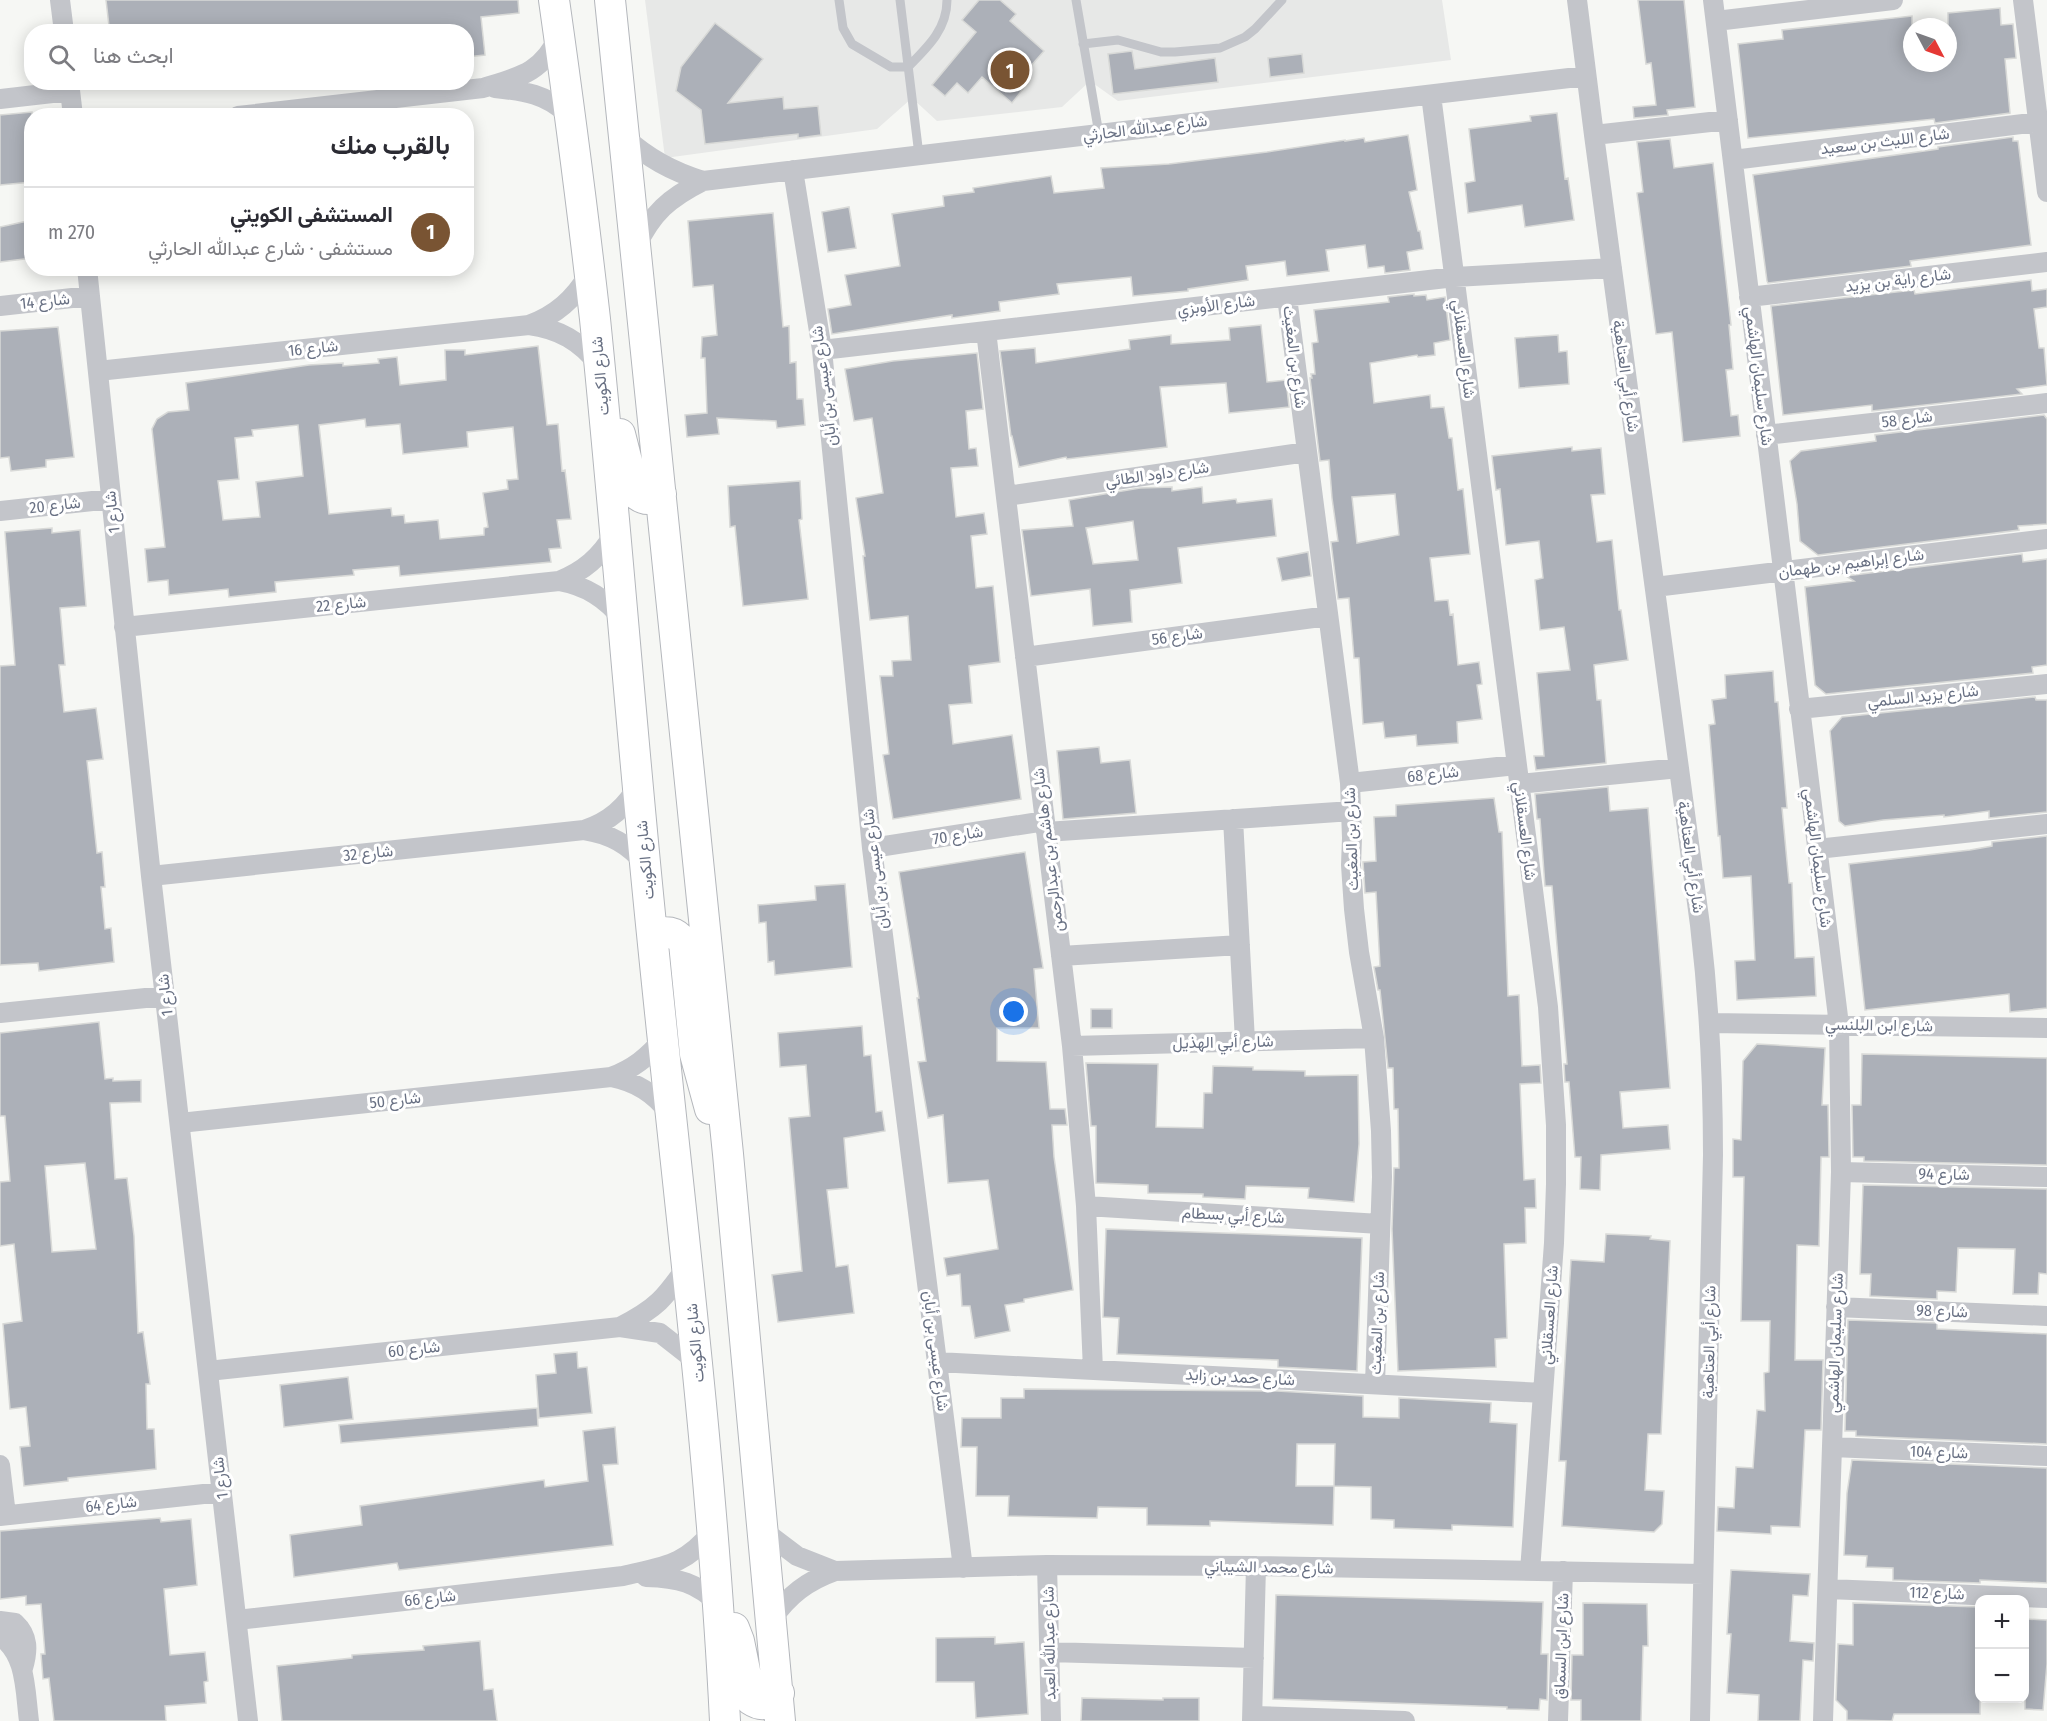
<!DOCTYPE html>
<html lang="ar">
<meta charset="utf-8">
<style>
:root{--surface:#fff;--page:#f7f7f7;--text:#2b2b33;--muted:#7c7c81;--line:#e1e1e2;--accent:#795433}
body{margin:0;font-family:"Fira Sans Condensed",Vazirmatn,sans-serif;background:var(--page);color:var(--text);direction:rtl}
.controls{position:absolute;right:18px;bottom:18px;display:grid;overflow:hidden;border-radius:12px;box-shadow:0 3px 15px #0003}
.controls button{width:54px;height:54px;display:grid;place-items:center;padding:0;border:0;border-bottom:2px solid var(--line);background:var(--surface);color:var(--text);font:30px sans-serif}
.compass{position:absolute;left:1903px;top:18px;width:54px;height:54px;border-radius:50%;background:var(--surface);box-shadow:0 3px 15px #0003;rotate:131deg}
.you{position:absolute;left:1014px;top:1012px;width:21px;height:21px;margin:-15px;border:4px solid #fff;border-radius:50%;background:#1a73e8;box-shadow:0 0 0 9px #1a73e833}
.badge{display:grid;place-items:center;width:39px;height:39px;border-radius:50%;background:var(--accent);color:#fff;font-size:20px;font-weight:700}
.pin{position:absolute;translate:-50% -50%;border:3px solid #fff;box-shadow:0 2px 6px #0006}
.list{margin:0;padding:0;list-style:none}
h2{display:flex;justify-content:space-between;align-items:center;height:78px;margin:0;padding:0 24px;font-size:26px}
h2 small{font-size:20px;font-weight:400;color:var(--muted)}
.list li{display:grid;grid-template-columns:39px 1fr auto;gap:18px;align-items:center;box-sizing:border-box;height:90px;padding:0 24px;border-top:2px solid var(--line)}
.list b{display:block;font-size:22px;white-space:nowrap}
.list p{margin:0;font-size:20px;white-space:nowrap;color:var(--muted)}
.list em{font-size:20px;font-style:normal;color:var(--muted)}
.icon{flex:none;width:33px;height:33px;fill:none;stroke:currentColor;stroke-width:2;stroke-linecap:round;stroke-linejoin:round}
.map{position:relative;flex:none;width:2047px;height:1721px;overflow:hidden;direction:ltr}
.search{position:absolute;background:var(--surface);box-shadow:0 3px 15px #0003;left:24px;top:24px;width:450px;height:66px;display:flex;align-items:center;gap:15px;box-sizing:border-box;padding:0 21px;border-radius:24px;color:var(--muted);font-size:22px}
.panel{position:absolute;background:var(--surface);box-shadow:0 3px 15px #0003;left:24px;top:108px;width:450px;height:168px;border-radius:24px;direction:rtl}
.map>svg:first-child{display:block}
</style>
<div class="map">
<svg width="2047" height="1721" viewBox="0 0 2047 1721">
<rect width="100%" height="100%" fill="#f6f7f4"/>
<path fill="#e7e8e7" d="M645 0H1442L1451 60 1118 101 1090 81 1062 107 937 121 912 98 877 129 665 158Z"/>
<path fill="#acb0b8" stroke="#d8d9d7" stroke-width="1.5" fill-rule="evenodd" d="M106 0H518L519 13 481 17 485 55 466 57V32H198V29L171 32H121V25L109 26Z
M979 0H1000L1016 14 1010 21 1044 51 1016 83 1023 89 1012 103 982 77 968 93 957 83 945 96 932 85 976 32 962 20Z
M1638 0H1684L1695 107 1667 110 1668 115 1634 118 1633 107 1656 105 1651 63 1646 64Z
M2000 8 2001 25 2013 24 2016 58 2005 59 2010 113 1935 123 1934 119 1748 138 1738 44 1783 39 1782 30 1912 16V63H1948V13Z
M715 23 763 59 728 103 783 97 784 109 818 106 821 135 798 138V134L705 144 701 110 676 91 681 67Z
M1132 51 1135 69 1215 58 1218 82 1113 94 1108 54Z
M1302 54 1304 73 1270 77 1268 58Z
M32 112V182L0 185V115Z
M1557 113 1565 179 1568 178 1574 220 1525 227 1522 205 1468 213 1465 183 1475 181 1469 129 1531 121 1530 116Z
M1408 135 1417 190 1409 192 1418 231H1420L1423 249 1407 252 1410 270 1385 273 1384 266 1368 268 1365 245 1326 250 1329 271 1287 276 1285 261 1246 266 1248 280 1188 289V291L1133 296 1131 277 1057 284 1059 294 999 302 1000 311 952 318V315L832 334 828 309 851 305 845 275 900 266 892 214 944 206 943 196 974 192 973 188 1051 176 1054 193 1104 188 1101 168 1169 164 1267 152 1345 140V141L1364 138 1365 142Z
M2013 137V141H2018L2031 245 1910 261 1911 266 1768 283 1767 281 1753 175 1938 149V147Z
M1670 139 1674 168 1713 163 1731 325H1729L1733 369 1726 370 1731 416 1738 415 1740 436 1683 442 1672 332 1656 334 1637 193 1643 192 1637 142Z
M849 207 856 248 828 252 822 212Z
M773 213 783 327 789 326 790 363 796 362 797 399H803L805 425 777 428 776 421 717 418 719 434 687 437 685 415 707 413 705 358H701L702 337 717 335 713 285 693 287 688 221Z
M32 220V258L0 262V227Z
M2031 280 2032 291 2047 289V307L2034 309 2039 348H2044L2047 385 2017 389 2022 394 1872 411V405L1783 415 1771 306 1914 290 1915 294Z
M1414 294V296L1426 295 1427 300 1445 297 1450 340 1434 343 1435 355 1418 357 1417 355 1370 363 1374 403 1430 395 1431 408 1444 407 1449 438H1452L1458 490 1463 489 1470 554 1430 558 1435 601 1448 600 1450 615 1453 614 1458 665 1479 662 1482 684 1477 685 1482 719 1457 722 1458 743 1417 746 1416 735 1385 738 1383 722 1363 724 1359 658H1354L1349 598 1338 599 1331 542 1338 541 1332 498 1329 460 1320 461 1310 378H1312L1311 374H1315L1312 343 1318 342 1314 310 1389 302 1388 297ZM1395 494 1399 535 1357 543 1352 497Z
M1261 325 1267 382 1286 380 1289 407 1229 413 1226 383 1160 387 1167 447 1067 459 1066 457 1019 467 1012 436H1011L1000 351 1035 348 1036 363 1130 349 1129 340 1171 335V344L1230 340 1229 328Z
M58 327 74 457 46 460V467L11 471 9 457 0 458V331Z
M1558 335 1559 352 1567 351 1569 384 1519 388 1515 338Z
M538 346 547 425 558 424 562 471 565 470 571 519 557 520 561 548 549 549 551 562 400 576 399 566 353 570 354 575 275 582 276 592 229 597 228 589 169 595 168 580 148 582 145 549 165 547 152 429 157 419 168 412 189 410 186 383 309 365 343 363V366L379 363 378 359 397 357 400 385 446 380 445 350H465V355ZM365 419 366 427 400 424 403 454 468 447 467 432 513 427 518 479 507 480 508 489 483 493 488 527 484 528V535L440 539 438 520 405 523 404 515 392 516 391 508 329 514 319 425ZM298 425 303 476 256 482 260 517 223 520 218 481 239 479 235 438 253 436 252 430Z
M977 353 983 409 966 411 969 449 976 448 978 466 951 468 956 517 984 513 987 534 971 536 976 588 993 586 1000 662 969 666 972 703 949 705 953 744 1012 735 1021 799 893 819 883 755 889 754 880 676H893L892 661 911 660 908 616 870 620 863 556H865L856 498 883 493 872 418 854 421 845 369 893 361Z
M2044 415 2047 419V524L2018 526 2019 530 1818 555 1800 541 1797 504 1790 461 1801 451 1876 441 1875 435Z
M1572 447V451L1601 448 1605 494 1591 495 1597 542 1612 540 1619 610H1621L1628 660 1594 665 1597 700H1601L1606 763 1536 770 1534 756H1544L1537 673 1570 670 1564 627 1540 630 1535 580 1543 578 1539 541 1506 545 1500 489 1496 490 1492 456Z
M800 481 802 519 799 520 808 599 743 606 735 526 730 527 728 486Z
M1172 487V491L1202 487 1203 503 1236 499 1237 503 1272 499 1276 536 1178 548 1182 583 1130 590 1132 622 1093 626 1090 589 1031 596 1022 530 1073 526 1069 500 1140 488ZM1133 521 1138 560 1093 564 1086 528Z
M52 528V533L80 530 86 606 60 608 65 665H59L64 712 96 708 103 759 87 761 97 853 102 852 105 887H101L105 929 111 928 114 962 39 971 38 963 0 965V666L15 665 5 532Z
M1308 552 1311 576 1282 581 1277 558Z
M2022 554 2023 562 2047 559V665L2032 667 2033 673 1826 694 1815 685 1805 587 1854 581 1846 576Z
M1773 671 1775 702H1778L1787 808H1782L1789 883H1792L1795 958 1814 957 1816 996 1737 1000 1735 961 1755 960 1751 876 1723 878 1720 836H1718L1709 725 1715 724 1712 700 1726 698 1725 675Z
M2035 697 2036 700H2047V812L1989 818V811L1944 817V815L1883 820 1845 826 1839 821 1830 731 1842 717Z
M1099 747 1101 763 1130 760 1136 813 1063 819 1057 751Z
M1608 787 1610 811 1648 808 1670 1088 1620 1092 1623 1128 1668 1125 1670 1149 1601 1155 1600 1190 1580 1189 1581 1157H1575L1569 1082H1565L1564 1064H1567L1552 886H1545L1540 819H1537L1535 794Z
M1494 798 1499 832H1502L1508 996 1519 995 1522 1066 1540 1065 1541 1083 1520 1084 1524 1180 1535 1179 1536 1208H1525L1526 1243 1504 1244 1507 1338 1495 1339 1496 1367 1398 1371 1392 1229 1394 1168H1399L1398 1109H1394L1393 1068H1388L1380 990H1378L1374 967 1380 966 1376 892 1365 893 1363 862 1376 861 1374 817 1396 816V805Z
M2047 836V1008L2010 1012 2009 994 1865 1010 1849 864 1970 850 1992 846V842Z
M1025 852 1043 968 1034 969 1039 1028H997V1061L1046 1062 1050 1109H1065L1067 1125H1052L1054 1157 1073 1290 1024 1299V1302L1005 1305 1010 1331 975 1338 970 1306H962L960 1274 947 1276 944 1258 998 1249 988 1180 948 1183 943 1115 928 1118 918 1062 926 1061 917 998H919L899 872Z
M845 884 852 967 775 975 774 961 768 962 766 922 759 923 758 905 816 900 815 886Z
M1091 1009H1112V1028H1091Z
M99 1022 105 1079 113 1078V1081L141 1080V1102L110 1103 115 1179 127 1178 134 1236 138 1333 143 1332 150 1384H146L147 1429H154L156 1469 68 1478V1481L24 1486 20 1447 30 1446 26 1407 10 1409 3 1324 22 1321 14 1244 0 1246V1182L10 1181 5 1116H0V1033ZM85 1163 96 1249 52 1252 45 1166Z
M862 1026 864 1056 871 1055 876 1112 882 1111 885 1131 844 1138 848 1188 827 1190 836 1267 848 1265 854 1313 778 1322 772 1275 802 1271 789 1118 810 1116 806 1065 780 1067 778 1033Z
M1757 1044 1825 1048 1822 1105H1828L1829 1157H1821L1819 1246 1797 1245 1795 1360H1823L1821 1430H1805L1800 1527 1771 1526V1534L1717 1531 1718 1507 1734 1508 1736 1467 1753 1468 1757 1410 1765 1411 1764 1373 1769 1372 1770 1321H1741L1744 1177H1733V1139L1741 1140 1743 1061Z
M1862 1054 2047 1058V1165L1864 1161V1157H1853L1852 1105H1861Z
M1086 1063 1158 1064 1156 1127 1203 1128 1204 1093H1212L1213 1066 1253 1067V1070L1305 1071V1076L1358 1075 1359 1144 1354 1202 1308 1198 1309 1188 1246 1186 1245 1199 1203 1197V1194L1148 1193V1185L1096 1183V1126H1091Z
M1863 1185 2047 1189V1274L2039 1273 2038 1294H2013L2015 1249 1958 1248 1956 1292 1937 1291V1299L1870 1296 1871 1274H1860Z
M1106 1229 1362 1238 1357 1371 1278 1367V1360L1117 1354 1119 1318 1103 1317Z
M1606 1234 1651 1236 1650 1239 1670 1241 1661 1434H1648L1645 1490 1664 1491 1662 1524 1654 1532 1562 1526 1566 1461H1559L1571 1260 1604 1262Z
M1848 1320 1937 1323V1329L2047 1334V1444L1856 1436V1431H1845Z
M577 1352 578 1368 587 1367 592 1413 539 1418 536 1375 556 1373 554 1354Z
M348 1377 353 1419 284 1427 280 1385Z
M1024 1389 1277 1391 1363 1396V1417L1399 1418V1398L1491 1403 1490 1422 1517 1424 1513 1527 1452 1525V1530L1394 1528V1520L1371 1519V1487L1334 1486 1333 1525 1210 1521V1526L1147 1525V1508L1098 1507 1097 1518 1008 1516 1009 1496H976L977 1447H961L962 1418H1001V1398H1024ZM1297 1444H1335L1334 1486H1296Z
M537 1408 538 1426 341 1443 339 1425Z
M615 1427 618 1464 603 1465 613 1545 399 1570 397 1563 294 1577 290 1535 362 1525 360 1506 544 1480 545 1487 588 1481 583 1431Z
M1852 1460 2047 1468V1583L1980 1580V1583L1893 1580V1568L1866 1567 1867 1556 1844 1555 1847 1493Z
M160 1518 161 1522 191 1519 197 1585 164 1589 170 1655 205 1652 208 1681 204 1682 206 1703 165 1706 166 1721H54L49 1678 43 1679 41 1654H45L41 1604 26 1605V1596L0 1599V1531Z
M1731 1570 1810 1574 1808 1596 1793 1595 1790 1641 1814 1643 1813 1661 1803 1660 1800 1721H1758L1759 1695 1727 1693 1731 1634H1727Z
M1276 1595 1543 1602 1541 1654H1548L1547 1700 1540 1699 1539 1710 1507 1709V1707L1273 1699Z
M1583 1603 1647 1604 1648 1646H1643L1641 1721H1581V1700H1571L1572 1655H1583Z
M1853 1603 1980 1607V1714H1894L1892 1721 1847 1720V1711L1836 1700 1838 1644 1853 1645Z
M2025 1619 2047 1620V1664L2043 1710 2025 1709Z
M995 1637V1644L1024 1642 1028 1714 976 1718 974 1682H936V1638Z
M480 1641 484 1690 493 1689 497 1721H282L277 1666 352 1658V1655L424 1650 423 1646Z
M1082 1698 1163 1700V1698H1199V1721H1081Z"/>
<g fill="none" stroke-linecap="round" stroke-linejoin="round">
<g stroke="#b4b7bc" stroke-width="32">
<path id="primary" d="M554 0C569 106 583 213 595 319 616 524 631 729 652 934 678 1196 712 1458 725 1721
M610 0 728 1154 780 1721
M620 434 635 493C644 501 651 501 661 494
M652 934C666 931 675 930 684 943L695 1054 710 1109
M734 1628 739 1641 751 1700C763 1708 771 1703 779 1693"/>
</g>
<path stroke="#c3c5ca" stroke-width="9" d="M839 0 843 28 852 44 891 67H908C928 47 947 29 947 0
M900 0 919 155
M1076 0 1099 134
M1083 44 1118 40 1161 52H1175L1220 48 1245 37 1255 29 1282 0"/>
<path stroke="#c3c5ca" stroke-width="20" d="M60 0 64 32
M1577 0 1594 135 1700 925C1709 1002 1713 1078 1713 1155L1700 1721
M1713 0 1839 1025 1841 1172 1823 1721
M2023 0 2047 192
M1716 21 1893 0
M69 82 73 116
M495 88C524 91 547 94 568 115
M1431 95 1548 1007 1556 1125V1184L1554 1243 1530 1571
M0 99 70 91
M238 116 483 88C519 77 542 73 559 36
M1594 135 1728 120
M623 136C648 158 671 171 703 181
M1733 160 2038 122
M793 170 822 350 872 848 963 1568
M636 247C652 213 669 198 703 181L1586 76
M87 268 151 876 248 1721
M1287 297 1350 783 1352 838 1351 865 1354 909 1359 952 1374 1038 1381 1131 1382 1177 1375 1384
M1749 297 2047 262
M0 306 90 296
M529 325C556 315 574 299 589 274
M986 331 1072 1046 1086 1206 1093 1370
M822 350 1455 277 1612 268
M98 371 529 325C559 329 580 341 599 365
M1766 435 2047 403
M1006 496 1307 452
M0 511 111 499
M559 581C586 586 606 598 623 620
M1655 587 2047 539
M124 627 559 581C584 571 600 557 614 534
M1025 657 1328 616
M1799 709 2047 684
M1350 783 1516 765
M1519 784 1679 768
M1233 819 1245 1041
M584 830C610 834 628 844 645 864
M1046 832 1352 811
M872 848 1045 821
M1817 849 2047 824
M151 876 584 830C609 822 627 807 639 783
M1061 956 1240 945
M0 1013 165 996
M1710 1023 2047 1028
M1072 1046 1374 1038
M611 1077C636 1082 654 1093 670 1114
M180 1123 611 1077C633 1069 648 1057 663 1039
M1841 1172 2047 1177
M1086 1206 1380 1224
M1836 1307 2047 1316
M620 1327C657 1308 664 1299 688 1265
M937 1362 1543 1393
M208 1371 620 1327 660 1333 697 1362
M1832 1447 2047 1456
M0 1465 6 1515
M0 1516 222 1492
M764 1531 797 1556 835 1571
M1047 1565 1051 1721
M646 1577C679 1578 696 1582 720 1605
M1828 1589 2047 1598
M772 1619C789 1595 807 1581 835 1571L1047 1565 1256 1566 1703 1574
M237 1620 623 1576C665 1566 684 1566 713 1531
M0 1621 15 1623C29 1636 28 1651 23 1668
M0 1636C27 1654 25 1692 29 1721
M1049 1652 1254 1658
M1253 1716 1405 1721
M1252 1721 1256 1566
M1558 1721 1563 1571"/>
<use href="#primary" stroke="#fff" stroke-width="30"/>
</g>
<g text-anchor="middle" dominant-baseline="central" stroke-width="6" stroke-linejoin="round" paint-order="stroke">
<g font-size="16" fill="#687083" stroke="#fff">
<text transform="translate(1145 128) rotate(-7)">شارع عبدالله الحارثي</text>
<text transform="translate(1885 141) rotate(-7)">شارع الليث بن سعيد</text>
<text transform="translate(1898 280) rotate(-7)">شارع راية بن يزيد</text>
<text transform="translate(45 301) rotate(-6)">شارع 14</text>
<text transform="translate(1216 305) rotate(-7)">شارع الأوبزي</text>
<text transform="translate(313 348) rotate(-6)">شارع 16</text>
<text transform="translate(1464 349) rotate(83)">شارع العسقلاني</text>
<text transform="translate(1295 357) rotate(83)">شارع بن المغيث</text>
<text transform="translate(600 376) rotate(-95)">شارع الكويت</text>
<text transform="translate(1626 376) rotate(82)">شارع أبي العتاهية</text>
<text transform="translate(1759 376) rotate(83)">شارع سليمان الهاشمي</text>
<text transform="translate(824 386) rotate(-97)">شارع عيسى بن أبان</text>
<text transform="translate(1907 419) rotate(-7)">شارع 58</text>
<text transform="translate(1157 474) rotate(-8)">شارع داود الطائي</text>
<text transform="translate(55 505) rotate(-6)">شارع 20</text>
<text transform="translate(112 512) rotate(-96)">شارع 1</text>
<text transform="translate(1851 563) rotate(-7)">شارع إبراهيم بن طهمان</text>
<text transform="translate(341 604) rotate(-6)">شارع 22</text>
<text transform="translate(1177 636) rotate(-8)">شارع 56</text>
<text transform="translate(1923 696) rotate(-6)">شارع يزيد السلمي</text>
<text transform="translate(1433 774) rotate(-6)">شارع 68</text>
<text transform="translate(1525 831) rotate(83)">شارع العسقلاني</text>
<text transform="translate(958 835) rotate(-9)">شارع 70</text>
<text transform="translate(1351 839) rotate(-92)">شارع بن المغيث</text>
<text transform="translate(1048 850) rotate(-97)">شارع هاشم بن عبدالرحمن</text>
<text transform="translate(368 853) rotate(-6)">شارع 32</text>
<text transform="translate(1691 857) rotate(82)">شارع أبي العتاهية</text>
<text transform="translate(1818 858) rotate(83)">شارع سليمان الهاشمي</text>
<text transform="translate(645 860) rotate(-95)">شارع الكويت</text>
<text transform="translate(875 869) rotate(-97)">شارع عيسى بن أبان</text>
<text transform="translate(165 995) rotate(-96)">شارع 1</text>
<text transform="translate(1879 1025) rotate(1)">شارع ابن البلنسي</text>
<text transform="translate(1223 1042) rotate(-1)">شارع أبي الهذيل</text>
<text transform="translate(395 1100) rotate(-6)">شارع 50</text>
<text transform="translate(1944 1174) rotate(1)">شارع 94</text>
<text transform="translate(1233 1215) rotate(3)">شارع أبي بسطام</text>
<text transform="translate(1942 1311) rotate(2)">شارع 98</text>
<text transform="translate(1549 1315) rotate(-86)">شارع العسقلاني</text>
<text transform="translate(1377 1323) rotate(-88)">شارع بن المغيث</text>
<text transform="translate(1709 1342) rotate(-89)">شارع أبي العتاهية</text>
<text transform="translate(695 1343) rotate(-95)">شارع الكويت</text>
<text transform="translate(1835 1343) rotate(-88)">شارع سليمان الهاشمي</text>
<text transform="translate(414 1349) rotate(-6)">شارع 60</text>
<text transform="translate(936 1351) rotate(83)">شارع عيسى بن أبان</text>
<text transform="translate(1240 1377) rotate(3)">شارع حمد بن زايد</text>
<text transform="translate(1939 1452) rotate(2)">شارع 104</text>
<text transform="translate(220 1478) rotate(-97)">شارع 1</text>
<text transform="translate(111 1504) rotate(-6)">شارع 64</text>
<text transform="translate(1269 1567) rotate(1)">شارع محمد الشيباني</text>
<text transform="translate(1937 1593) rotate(2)">شارع 112</text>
<text transform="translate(430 1598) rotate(-6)">شارع 66</text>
<text transform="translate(1049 1643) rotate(-91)">شارع عبدالله العبد</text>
<text transform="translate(1561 1646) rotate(-88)">شارع ابن السماق</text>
</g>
</g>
</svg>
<div class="controls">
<button>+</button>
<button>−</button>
</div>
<svg class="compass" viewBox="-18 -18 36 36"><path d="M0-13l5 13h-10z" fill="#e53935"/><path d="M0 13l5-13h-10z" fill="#7c7c81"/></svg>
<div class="you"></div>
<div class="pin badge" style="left:1010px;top:70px">1</div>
<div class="search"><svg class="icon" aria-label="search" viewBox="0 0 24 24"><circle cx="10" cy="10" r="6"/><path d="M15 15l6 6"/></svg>ابحث هنا</div>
<section class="panel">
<h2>بالقرب منك<small></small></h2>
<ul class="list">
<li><span class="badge">1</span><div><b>المستشفى الكويتي</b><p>مستشفى · شارع عبدالله الحارثي</p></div><em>270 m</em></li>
</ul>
</section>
</div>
